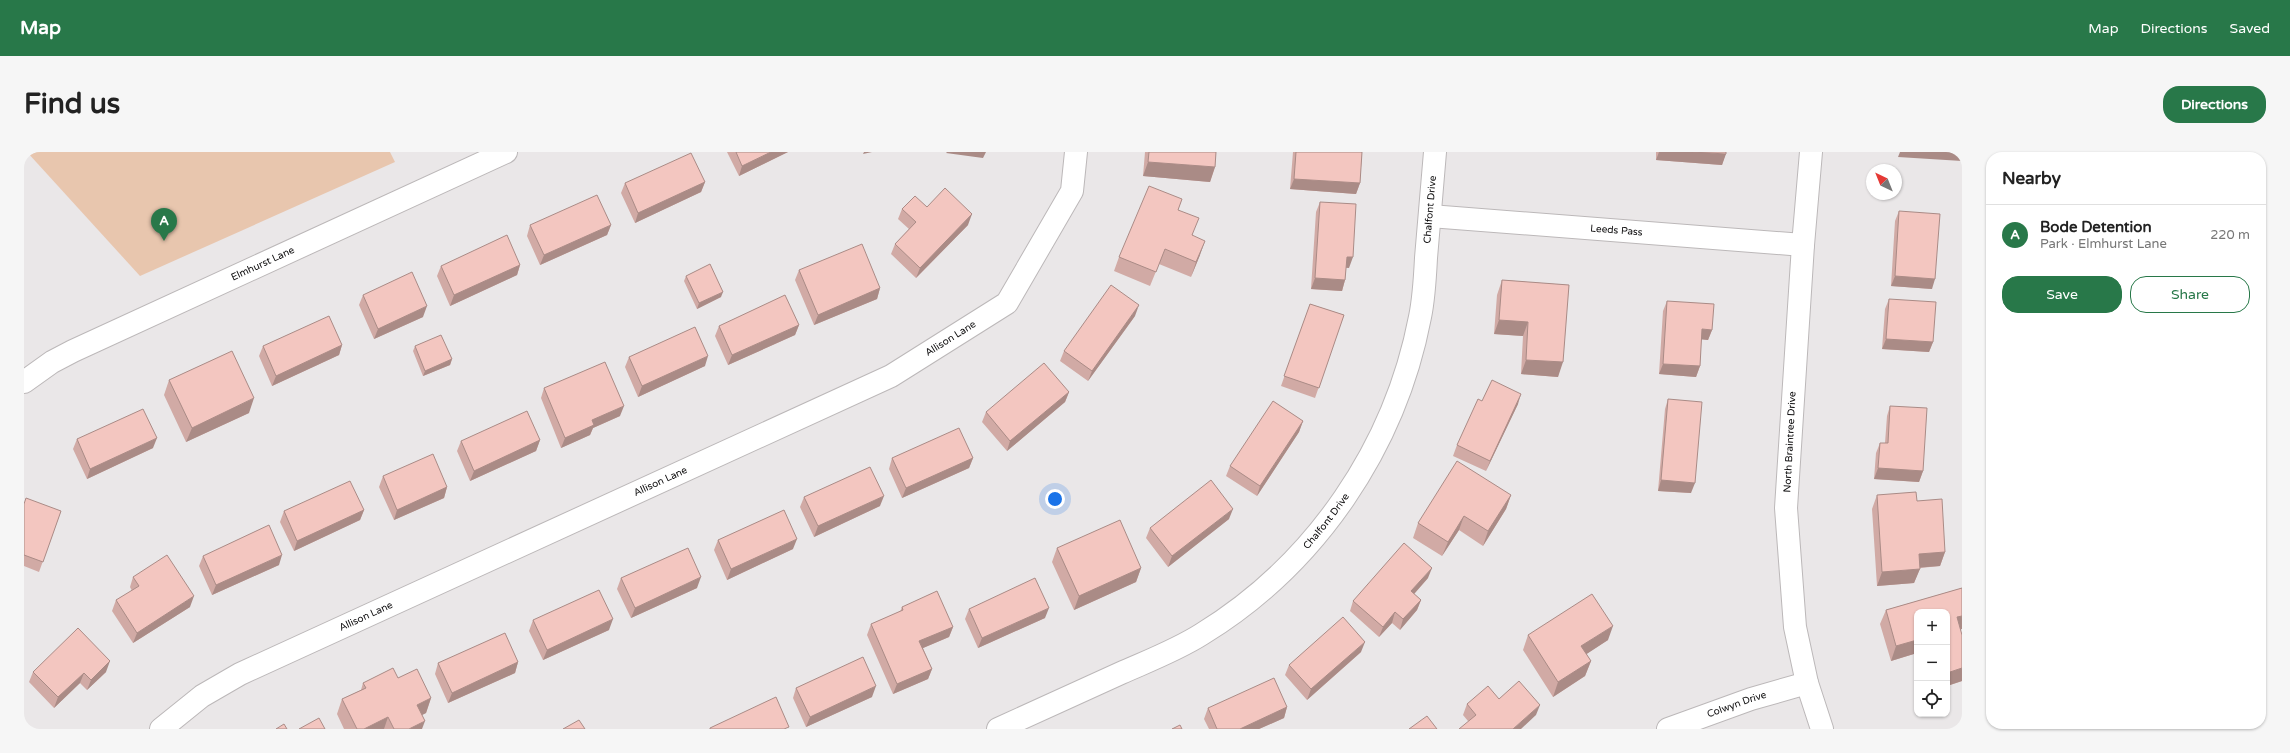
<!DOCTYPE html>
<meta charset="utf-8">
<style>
:root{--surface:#fff;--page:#f6f6f6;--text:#222;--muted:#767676;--line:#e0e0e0;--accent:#287849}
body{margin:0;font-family:"Varela Round",sans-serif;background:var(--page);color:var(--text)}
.controls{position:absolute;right:12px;bottom:12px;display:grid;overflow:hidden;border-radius:8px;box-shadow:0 1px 3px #0004}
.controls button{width:36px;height:36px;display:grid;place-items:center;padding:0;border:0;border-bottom:1px solid var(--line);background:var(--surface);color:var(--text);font:20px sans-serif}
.compass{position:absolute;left:1842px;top:12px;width:36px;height:36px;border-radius:50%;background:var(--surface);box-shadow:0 1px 3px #0004;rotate:317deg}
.you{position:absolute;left:1031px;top:347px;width:14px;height:14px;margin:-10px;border:3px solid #fff;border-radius:50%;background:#1a73e8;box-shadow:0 0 0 6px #1a73e833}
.badge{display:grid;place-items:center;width:26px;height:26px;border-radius:50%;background:var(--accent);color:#fff;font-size:13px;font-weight:700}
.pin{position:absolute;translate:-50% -33px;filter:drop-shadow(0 1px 2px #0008)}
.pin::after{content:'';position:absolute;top:21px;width:14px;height:12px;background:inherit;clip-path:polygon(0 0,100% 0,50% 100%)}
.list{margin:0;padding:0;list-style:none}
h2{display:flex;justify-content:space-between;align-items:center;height:52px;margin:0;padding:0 16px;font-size:17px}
h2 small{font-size:13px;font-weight:400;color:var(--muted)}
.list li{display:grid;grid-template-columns:26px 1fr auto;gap:12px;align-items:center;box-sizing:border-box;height:60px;padding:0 16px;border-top:1px solid var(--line)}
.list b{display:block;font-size:15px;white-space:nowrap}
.list p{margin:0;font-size:13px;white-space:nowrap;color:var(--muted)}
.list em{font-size:13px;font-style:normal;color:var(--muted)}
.actions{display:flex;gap:8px;padding:12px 16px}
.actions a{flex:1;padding:9px 0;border:1px solid var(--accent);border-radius:16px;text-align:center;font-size:14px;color:var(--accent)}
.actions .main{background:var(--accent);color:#fff}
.icon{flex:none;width:22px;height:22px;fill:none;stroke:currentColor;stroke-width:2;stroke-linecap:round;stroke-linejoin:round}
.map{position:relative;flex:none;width:1938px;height:577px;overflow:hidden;border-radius:16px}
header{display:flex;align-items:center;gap:24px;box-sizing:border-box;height:56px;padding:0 20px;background:var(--accent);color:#fff}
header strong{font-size:19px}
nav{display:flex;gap:22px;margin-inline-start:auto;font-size:14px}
.intro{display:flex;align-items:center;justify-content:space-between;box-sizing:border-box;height:96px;padding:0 24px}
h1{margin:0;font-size:28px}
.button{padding:10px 18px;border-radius:16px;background:var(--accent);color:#fff;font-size:14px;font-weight:700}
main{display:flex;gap:24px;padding:0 24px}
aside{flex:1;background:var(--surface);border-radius:16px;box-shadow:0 1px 3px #0004}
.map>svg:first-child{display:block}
</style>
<header>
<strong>Map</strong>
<nav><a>Map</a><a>Directions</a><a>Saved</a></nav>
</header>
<div class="intro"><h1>Find us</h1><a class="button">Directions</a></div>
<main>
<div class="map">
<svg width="1938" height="577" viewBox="0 0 1938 577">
<rect width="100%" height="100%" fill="#eae7e8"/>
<path fill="#e8c6ae" d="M3 0H366L371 10 116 124Z"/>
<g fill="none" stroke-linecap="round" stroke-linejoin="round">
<g stroke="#bcb8b9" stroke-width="24">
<g id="minor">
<path id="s1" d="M1406 64 1779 93"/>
<path id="s2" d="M0 230 28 210 49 199 482 0"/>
<path id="s3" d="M137 577 178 544 216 522 867 224 983 151 1048 39 1052 0"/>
<path id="s4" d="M974 577C1015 558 1056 540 1097 521 1124 509 1153 498 1178 482 1292 412 1371 295 1396 165 1400 146 1401 126 1402 106 1405 71 1408 35 1411 0"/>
<path id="s5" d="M1644 577 1727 547 1783 531"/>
</g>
</g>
<g stroke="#bcb8b9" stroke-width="24">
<path id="tertiary" d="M1787 0 1779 93 1762 356 1771 475 1783 531 1798 577"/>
</g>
<use href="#minor" stroke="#fff" stroke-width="22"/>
<use href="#tertiary" stroke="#fff" stroke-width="22"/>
</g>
<path fill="#d1aaa5" d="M703 0H764L715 24Z
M1121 0H1192L1191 15 1186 30 1119 24Z
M1269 0H1338L1336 31 1332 42 1266 37Z
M1632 0H1702L1698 13 1632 8Z
M681 30 677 40 611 71 597 41 601 31Z
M1158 47 1154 58 1169 83 1176 103 1167 125 1135 112 1126 134 1090 119 1095 105Z
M1296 50 1325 116H1322L1321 128 1318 139 1287 137 1292 60Z
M903 55 944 73 892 126 867 102 871 92 885 77 874 67 878 57Z
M1875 59 1908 137 1867 134 1871 69Z
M506 73H587L583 83 516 113 503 84Z
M496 113 493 123 426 154 413 124 417 114Z
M775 118 856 136 853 147 790 173 771 128Z
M662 124 697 145 673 157 660 129Z
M1478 128 1545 133 1534 225 1497 222 1499 184 1470 182 1473 143Z
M339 143 399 165 350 187 335 153Z
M1865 147 1909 190 1905 200 1858 197 1861 157Z
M1643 149 1688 178 1684 188 1677 187 1676 214 1672 225 1635 222 1639 159Z
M1286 152 1320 163 1291 246 1257 234Z
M1111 164 1064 229 1036 209 1040 199Z
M775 173 771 183 704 213 691 184 695 174Z
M318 193 315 203 248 234 235 204 239 194Z
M391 194 428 207 426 213 399 224 389 199Z
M605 205 681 214 614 245 601 215Z
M145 228 225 261 162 290 140 243Z
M520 236 596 264 569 276 566 283 537 296 517 246Z
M1045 240 1041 250 983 299 958 270 962 260Z
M1644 247 1667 341 1634 339 1641 257Z
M1458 249 1494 252 1462 319 1429 304 1433 293Z
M1866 254 1899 319 1895 330 1850 327 1852 301 1856 291H1861L1863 264Z
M1279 269 1275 280 1233 344 1202 324 1206 314Z
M53 287 129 296 63 327 49 297Z
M516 288 512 299 446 329 433 299 437 289Z
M868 306H949L945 316 878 346 865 317Z
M359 324 423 335 420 346 370 368 355 335Z
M1487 343 1482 357 1459 394 1435 378 1418 404 1389 386 1394 371Z
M1853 343 1893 349 1921 400 1916 414 1896 416 1890 431 1853 434 1848 357Z
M780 345 856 354 790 385 776 355Z
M0 352 37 359 15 420 0 414Z
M340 358 336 368 270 399 256 370 260 359Z
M1205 367 1144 415 1122 386 1126 376Z
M694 388 769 397 703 428 690 398Z
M1033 396 1117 416 1112 430 1050 458 1028 410Z
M179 404 255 413 188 443 175 414Z
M109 425 166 455 109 491 88 459 92 448 108 439 106 435Z
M597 426 673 436 607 466 593 437Z
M1404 426 1390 442 1397 448 1393 458 1376 478 1368 471 1355 485 1326 459 1329 449Z
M1938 436V477H1936L1938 483V529L1923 534V460H1893V501L1867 509 1856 472 1862 458Z
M878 455 929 475 925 485 899 496 908 517 904 527 869 542 843 483 847 472 876 460Z
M945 457 1021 466 954 496 941 467Z
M509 468 585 478 519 508 505 479Z
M1504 483 1584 488 1562 502 1567 509 1561 524 1529 545 1499 498Z
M1337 500 1283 548 1261 523 1265 513Z
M494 510 491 521 424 551 411 522 414 511Z
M9 520H82L63 538 56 531 30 556 5 530Z
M374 526 407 546 402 561 398 563V577H320L313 562 318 547 337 538 339 531Z
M772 536 848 545 782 575 769 546Z
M1475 547 1512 563 1444 569 1439 563 1443 552Z
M1263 555 1260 566 1235 577H1185L1180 567 1184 556Z"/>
<path fill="#aa8b86" d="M747 0H764L715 24 718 14Z
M840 0H848L839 2Z
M923 0H962L959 6 922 1Z
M1635 0H1668L1702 2 1698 13 1632 8Z
M1876 0H1938V9L1874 5Z
M1124 10 1191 15 1186 30 1119 24Z
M1270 27 1336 31 1332 42 1266 37Z
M681 30 677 40 611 71 614 61Z
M948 62 944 73 892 126 896 116Z
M587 73 583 83 516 113 520 103Z
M1181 89 1176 103 1167 125 1172 110Z
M1323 105H1329L1325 116 1319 115Z
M496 113 493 123 426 154 430 143Z
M1871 124 1911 127 1908 137 1867 134Z
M1291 126 1321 128 1318 139 1287 137Z
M856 136 853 147 790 173 794 163Z
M699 140 697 145 673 157 675 151Z
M1115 153 1111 164 1064 229 1068 219Z
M403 154 399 165 350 187 354 177Z
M1475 168 1504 170 1499 184 1470 182Z
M775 173 771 183 704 213 708 203Z
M1678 177 1688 178 1684 188 1674 187Z
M1862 187 1909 190 1905 200 1858 197Z
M318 193 315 203 248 234 252 224Z
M684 204 681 214 614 245 618 234Z
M428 207 426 213 399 224 401 219Z
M1502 208 1539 210 1534 225 1497 222Z
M1639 212 1676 214 1672 225 1635 222Z
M1045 240 1041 250 983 299 986 289Z
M1497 242 1494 252 1462 319 1466 309Z
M230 246 225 261 162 290 168 276Z
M600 254 596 264 569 276 566 283 537 296 541 286 568 268Z
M1279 269 1275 280 1233 344 1236 334Z
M133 286 129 296 63 327 66 317Z
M516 288 512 299 446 329 450 319Z
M949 306 945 316 878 346 882 336Z
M1854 316 1899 319 1895 330 1850 327Z
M1637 328 1671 331 1667 341 1634 339Z
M423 335 420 346 370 368 373 358Z
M1487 343 1482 357 1459 394 1464 379Z
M860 344 856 354 790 385 794 374Z
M1209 357 1205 367 1144 415 1148 404Z
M340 358 336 368 270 399 273 389Z
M1440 364 1435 378 1418 404 1424 390Z
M773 387 769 397 703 428 707 417Z
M1921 400 1916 414 1890 416 1895 402Z
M258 403 255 413 188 443 192 433Z
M1117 416 1112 430 1050 458 1055 444Z
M1408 416 1404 426 1383 450 1387 439Z
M1896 417 1890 431 1853 434 1858 420Z
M677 425 673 436 607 466 611 456Z
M170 444 166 455 109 491 113 481Z
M1397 448 1393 458 1376 478 1379 467Z
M1025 456 1021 466 954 496 958 486Z
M1371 460 1368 471 1355 485 1359 475Z
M1938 464V477L1928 480 1933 465Z
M589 467 585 478 519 508 523 498Z
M1589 474 1584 488 1552 509 1557 494Z
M929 475 925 485 892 499 895 489Z
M1893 488V501L1867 509 1872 494Z
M1341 490 1337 500 1283 548 1287 537Z
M86 509 82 520 63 538 67 528Z
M1567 509 1561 524 1529 545 1534 530Z
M494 510 491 521 424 551 428 541Z
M1938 516V529L1923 534V521Z
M908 517 904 527 869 542 873 532Z
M60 521 56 531 30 556 34 545Z
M852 534 848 545 782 575 786 565Z
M407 546 402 561 388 568 393 553Z
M1516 553 1512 563 1497 577H1489Z
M1263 555 1260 566 1235 577H1216Z
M364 565 360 577H340Z
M401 569 398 577H385Z"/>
<path fill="#f3c6c0" stroke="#aa8b86" d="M712 0H747L718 14Z
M1125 0H1192L1191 15 1124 10Z
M1272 0H1338L1336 31 1270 27Z
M1668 0H1702V2Z
M667 1 681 30 614 61 601 31Z
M1125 34 1158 47 1154 58 1175 66 1168 83 1181 89 1172 110 1141 97 1132 120 1095 105Z
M921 36 948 62 896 116 871 92 892 70 878 57 891 44 903 55Z
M573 43 587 73 520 103 506 73Z
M1296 50 1332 52 1329 105H1323L1321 128 1291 126Z
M1875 59 1916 62 1911 127 1871 124Z
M483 83 496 113 430 143 417 114Z
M838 92 856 136 794 163 775 118Z
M686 112 699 140 675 151 662 124Z
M388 120 403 154 354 177 339 143Z
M1478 128 1545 133 1539 210 1502 208 1504 170 1475 168Z
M1087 133 1115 153 1068 219 1040 199Z
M761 143 775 173 708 203 695 174Z
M1865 147 1912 150 1909 190 1862 187Z
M1643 149 1690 152 1688 178 1678 177 1676 214 1639 212Z
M1286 152 1320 163 1295 236 1260 224Z
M305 164 318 193 252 224 239 194Z
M671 175 684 204 618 234 605 205Z
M417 183 428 207 401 219 391 194Z
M208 199 230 246 168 276 145 228Z
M581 210 600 254 568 268 570 273 541 286 520 236Z
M1020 211 1045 240 986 289 962 260Z
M1468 228 1497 242 1466 309 1433 293 1454 247 1458 249Z
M1644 247 1678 250 1671 331 1637 328Z
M1249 249 1279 269 1236 334 1206 314Z
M1866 254 1903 256 1899 319 1854 316 1856 291H1864Z
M119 257 133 286 66 317 53 287Z
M503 259 516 288 450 319 437 289Z
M935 276 949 306 882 336 868 306Z
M409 302 423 335 373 358 359 324Z
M1433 309 1487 343 1464 379 1440 364 1424 390 1394 371Z
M846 315 860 344 794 374 780 345Z
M1187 328 1209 357 1148 404 1126 376Z
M326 329 340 358 273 389 260 359Z
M1892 340 1893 349 1918 347 1921 400 1895 402 1896 417 1858 420 1853 343Z
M2 346 37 359 19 410 0 403V352Z
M760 358 773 387 707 417 694 388Z
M1096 368 1117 416 1055 444 1033 396Z
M245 373 258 403 192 433 179 404Z
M1380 391 1408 416 1387 439 1397 448 1379 467 1371 460 1359 475 1329 449Z
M664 396 677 425 611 456 597 426Z
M143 403 170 444 113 481 92 448 115 434 109 425Z
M1011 426 1025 456 958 486 945 457Z
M1938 436V464L1933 465 1938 483V516L1923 521V460H1893V488L1872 494 1862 458Z
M575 438 589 467 523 498 509 468Z
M913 439 929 475 895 489 908 517 873 532 847 472 879 458 878 455Z
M1568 442 1589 474 1557 494 1567 509 1534 530 1504 483Z
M1319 465 1341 490 1287 537 1265 513Z
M54 476 86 509 67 528 60 521 34 545 9 520Z
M481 481 494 510 428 541 414 511Z
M839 505 852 534 786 565 772 536Z
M369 516 374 526 393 517 407 546 393 553 401 569 385 577H370L364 565 340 577H333L318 547 342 536 339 531Z
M1250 526 1263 555 1216 577H1193L1184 556Z
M1495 529 1516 553 1489 577H1435L1452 563 1443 552 1464 534 1475 547Z
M752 545 765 575 760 577H686V576Z
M1403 564 1413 577H1385Z
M295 566 301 577H275Z
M555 568 561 577H539Z
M260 572 263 577H252Z
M1156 573 1158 577H1148Z
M1937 573 1938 575V577H1929Z"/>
<g text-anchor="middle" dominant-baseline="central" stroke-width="3" stroke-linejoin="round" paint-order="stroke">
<g font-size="10" fill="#0c0b0c" stroke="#fff">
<text stroke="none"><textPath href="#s4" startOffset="729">Chalfont Drive</textPath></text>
<text stroke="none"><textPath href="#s1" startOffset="187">Leeds Pass</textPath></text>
<text stroke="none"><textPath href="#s2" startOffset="267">Elmhurst Lane</textPath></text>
<text stroke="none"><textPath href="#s3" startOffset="883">Allison Lane</textPath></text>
<text transform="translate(1766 290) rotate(-87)">North Braintree Drive</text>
<text stroke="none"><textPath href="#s3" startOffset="559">Allison Lane</textPath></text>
<text stroke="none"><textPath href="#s4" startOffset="394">Chalfont Drive</textPath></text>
<text stroke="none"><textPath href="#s3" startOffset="235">Allison Lane</textPath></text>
<text stroke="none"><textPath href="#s5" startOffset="73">Colwyn Drive</textPath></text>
</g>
</g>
</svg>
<div class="controls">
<button>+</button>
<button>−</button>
<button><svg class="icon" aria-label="locate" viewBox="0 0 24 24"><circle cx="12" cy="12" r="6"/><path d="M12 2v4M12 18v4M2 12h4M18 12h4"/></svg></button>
</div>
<svg class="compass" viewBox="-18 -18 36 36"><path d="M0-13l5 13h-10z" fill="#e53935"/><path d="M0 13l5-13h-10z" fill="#767676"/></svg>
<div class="you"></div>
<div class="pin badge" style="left:140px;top:89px">A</div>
</div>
<aside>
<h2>Nearby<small></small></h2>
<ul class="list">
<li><span class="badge">A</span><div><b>Bode Detention</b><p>Park · Elmhurst Lane</p></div><em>220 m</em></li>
</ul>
<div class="actions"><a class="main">Save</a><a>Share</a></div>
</aside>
</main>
